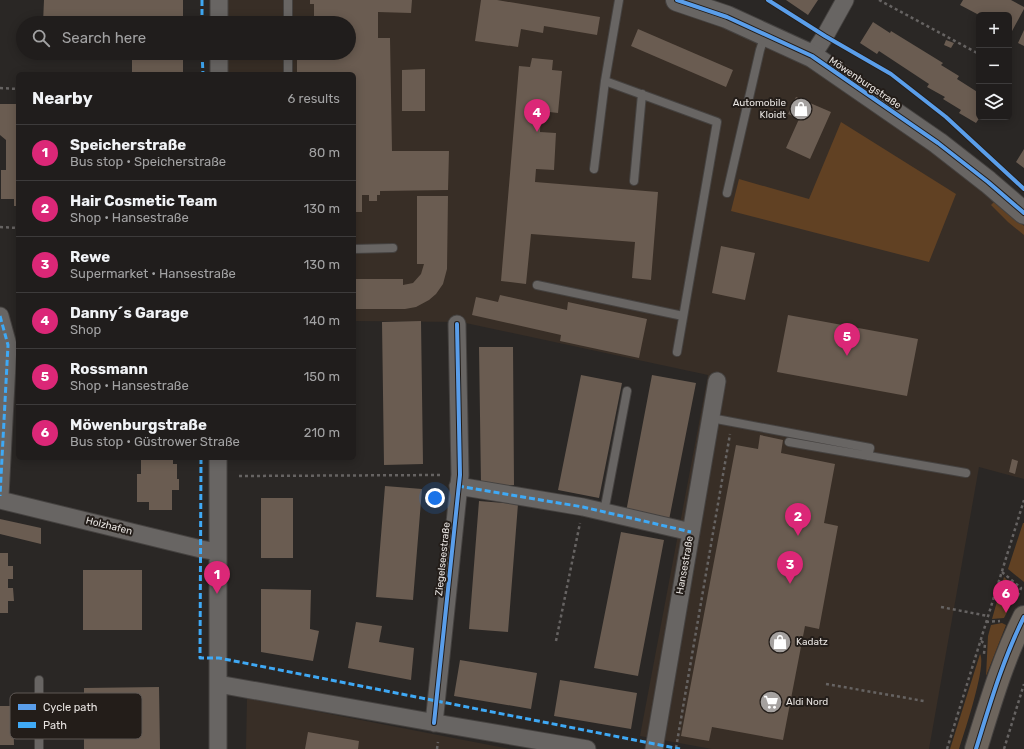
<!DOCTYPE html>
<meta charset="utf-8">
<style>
:root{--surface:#201d1c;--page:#2d2a29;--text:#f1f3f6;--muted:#a2a2a3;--line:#3d3b3b;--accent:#db2777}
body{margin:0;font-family:Rubik,sans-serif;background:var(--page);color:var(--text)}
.controls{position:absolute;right:12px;top:12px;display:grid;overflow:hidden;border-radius:6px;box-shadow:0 2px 10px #0003}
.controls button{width:36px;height:36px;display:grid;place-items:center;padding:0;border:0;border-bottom:1px solid var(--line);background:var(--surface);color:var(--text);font:20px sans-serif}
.you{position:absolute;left:435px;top:498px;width:14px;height:14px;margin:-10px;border:3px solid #fff;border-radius:50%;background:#1a73e8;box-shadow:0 0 0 6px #1a73e833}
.badge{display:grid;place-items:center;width:26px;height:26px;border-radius:50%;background:var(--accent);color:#fff;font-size:13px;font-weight:700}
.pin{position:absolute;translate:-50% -33px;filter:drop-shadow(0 1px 2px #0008)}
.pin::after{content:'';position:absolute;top:21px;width:14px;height:12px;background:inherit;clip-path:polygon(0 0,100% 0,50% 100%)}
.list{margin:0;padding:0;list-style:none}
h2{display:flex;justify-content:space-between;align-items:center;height:52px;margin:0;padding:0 16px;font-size:17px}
h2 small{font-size:13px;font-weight:400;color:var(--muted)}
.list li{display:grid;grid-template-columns:26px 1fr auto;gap:12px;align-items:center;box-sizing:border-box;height:56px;padding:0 16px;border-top:1px solid var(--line)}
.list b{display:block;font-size:15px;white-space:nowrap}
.list p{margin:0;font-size:13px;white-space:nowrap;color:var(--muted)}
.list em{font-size:13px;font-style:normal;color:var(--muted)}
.icon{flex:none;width:22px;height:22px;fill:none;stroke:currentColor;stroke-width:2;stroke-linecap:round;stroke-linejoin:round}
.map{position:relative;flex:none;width:1024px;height:749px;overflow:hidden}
.search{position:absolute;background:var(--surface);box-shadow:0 2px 10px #0003;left:16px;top:16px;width:340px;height:44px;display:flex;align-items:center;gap:10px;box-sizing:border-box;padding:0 14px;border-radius:22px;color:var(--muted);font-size:15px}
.panel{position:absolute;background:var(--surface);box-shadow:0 2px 10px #0003;left:16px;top:72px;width:340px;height:388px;border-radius:6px}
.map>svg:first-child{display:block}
</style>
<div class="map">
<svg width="1024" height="749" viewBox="0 0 1024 749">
<rect width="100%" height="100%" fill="#2a2725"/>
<path fill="#382e26" d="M219 0H677L765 35 1024 213V479L979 467 929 749H712L640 736 708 375 461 322 354 321V74H219V53H349V23H219Z
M247 698 510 749H246Z"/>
<path fill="#614123" d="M841 122 956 194 929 262 731 211 739 179 809 199Z
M995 201 1024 226V235L1008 222 991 205Z
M1023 523H1024V582L1008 569Z
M1004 577 1018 590 1004 618 992 619Z
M1002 623 1006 625 986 676 988 636 991 625Z
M980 654C987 665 964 733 959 749H950Z"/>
<path fill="#6a5c51" d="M44 0H183V23H43Z
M310 0H412L411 13 378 12V38H390L392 151H449L448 190 380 191V195H377V201H369V195H362V212H354V74H297V53H349V23H314V4H310Z
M481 0H497L600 17 597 35 544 26 543 33 521 29 518 47 475 41Z
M786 0H818L808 15Z
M963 0H1011L1024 7V9L1011 33 1009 32V15H979L960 5Z
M873 22 890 33 891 31 943 63 941 65 959 76 957 79 979 93V117H980L976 123 959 113 961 110 943 99 945 97 927 87 929 84 879 51 877 54 860 43Z
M638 29 733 70 726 87 631 46Z
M1024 30V46L1018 43Z
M946 40 954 43 951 48 944 45Z
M132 53H183V74H132Z
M532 58 553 60 552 70 562 71 558 113 541 111 540 132 556 133 554 170 536 169 535 182 658 192 651 280 632 278 635 242 531 234 526 284 501 281 519 66 530 67Z
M425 69V111H402V70Z
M796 97 831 112 810 159 786 148 799 119 788 114Z
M0 104H18V206H14V199H1V170H6V140L0 135Z
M1024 149V168L1016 162Z
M417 196H448L447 269 443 284 436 294 429 300 416 307 405 309H354V279H403V285L413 283 421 274 424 264H417Z
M721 246 755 253 745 300 712 293Z
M500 295 567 310 568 302 647 319 639 358 560 341 561 335 472 315 476 297 498 302Z
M788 315 918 339 907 396 777 372Z
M421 321 423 464 384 465 382 322Z
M479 347H513L514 485H481Z
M581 375 622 383 599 498 558 490Z
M652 375 696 383 669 520 626 512Z
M760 435 783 440 781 453 835 464 824 523 838 526 819 629 805 626 783 740 712 727 709 741 681 736 736 445 758 449Z
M141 458H173V464H177V479H179V490H172V510H149V502H137V474H141Z
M1012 459 1018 461 1015 474 1009 472Z
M385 486 422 489 413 600 376 597Z
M261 498H293V558H261Z
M479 501 518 504 508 632 469 629Z
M0 519 41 528V544L0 534Z
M621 532 664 540 638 676 594 668Z
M0 553H8V566H13V579H8V588H13L14 601H8V613H0Z
M83 570H142V630H83Z
M261 589 311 590 310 629 319 631 313 661 261 652Z
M356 622 382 626 379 642 414 648 411 680 348 668Z
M460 660 537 673 531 709 454 696Z
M560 680 637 693 631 729 554 716Z
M159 687 160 749H84V688Z
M0 706H13L14 745H0Z
M308 732 359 741 358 749H305Z"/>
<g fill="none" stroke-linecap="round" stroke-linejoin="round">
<g stroke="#454240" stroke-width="10">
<path id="lane" d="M288 0V23
M619 0 605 81 717 122 677 352
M288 53V74
M594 169 605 81
M634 181 642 94
M727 193 760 50 765 35
M354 249 393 248
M537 285 683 316
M711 418 870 448 868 456
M789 442 966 473
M604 512 627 391
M39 680V749"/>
</g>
<g stroke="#454240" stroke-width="19">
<path id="street" d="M219 23V0
M812 56 825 36 845 0
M219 74V53
M0 316 8 345 0 496
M458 486 583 507 691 532
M0 500 201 549 218 552
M218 684 442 724 587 749
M434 723 460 475 457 324
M218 749V458
M654 749 717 381"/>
</g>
<g stroke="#454240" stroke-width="24">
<path id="secondary" d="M677 0 727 17 812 56 938 143 988 182 1024 213"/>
</g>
<g stroke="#454240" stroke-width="24">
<path id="primary" d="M976 749C990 704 1003 659 1024 617"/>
</g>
<path stroke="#666362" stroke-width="2.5" stroke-dasharray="3 3" stroke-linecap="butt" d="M768 0 810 26
M879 0 979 54
M840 44 891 74 946 117 975 144
M0 88 18 89
M0 227 18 228
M239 476 443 475
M1002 572 1021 588 1017 598
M941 607 988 616
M986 622 1000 621
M556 641 580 523
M981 641 985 644 984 654
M826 684 924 701
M676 748 730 434
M437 749 438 742
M947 749 1024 500
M1004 749 1024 684"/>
<use href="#lane" stroke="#686563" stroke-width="8"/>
<use href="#street" stroke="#686563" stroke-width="17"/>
<use href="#secondary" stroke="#686563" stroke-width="22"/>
<use href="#primary" stroke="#6d655d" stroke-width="22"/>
<path stroke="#3fa9f5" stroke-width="3" stroke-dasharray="6 3" stroke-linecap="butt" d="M202 0V23
M202 53 203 74
M0 316 8 345 0 496
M201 458 200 658H219L680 749
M458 486 583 507 691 532"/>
<g stroke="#231d19" stroke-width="6">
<path id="cycleway" d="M677 0 727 17 812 56 938 143 988 182 1024 213
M768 0 825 36 891 74 946 117 1024 189
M434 723 460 475 457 324
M976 749C990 704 1003 659 1024 617"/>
</g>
<use href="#cycleway" stroke="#5a9eea" stroke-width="4"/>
</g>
<defs>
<g id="shop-disc" transform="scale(1.15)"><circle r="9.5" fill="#a5a19f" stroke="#231d19"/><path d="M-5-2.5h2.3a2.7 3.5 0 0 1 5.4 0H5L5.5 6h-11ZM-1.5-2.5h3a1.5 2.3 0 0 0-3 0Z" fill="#fff"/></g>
<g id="supermarket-disc" transform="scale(1.15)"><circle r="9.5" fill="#a5a19f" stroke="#231d19"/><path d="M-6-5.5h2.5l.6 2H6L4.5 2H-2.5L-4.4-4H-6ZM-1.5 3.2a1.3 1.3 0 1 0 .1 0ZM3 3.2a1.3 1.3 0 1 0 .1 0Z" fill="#fff"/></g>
</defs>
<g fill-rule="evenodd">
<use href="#shop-disc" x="801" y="109"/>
<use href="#shop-disc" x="780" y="642"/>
<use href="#supermarket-disc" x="771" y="702"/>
</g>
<g text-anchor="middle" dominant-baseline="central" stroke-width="4" stroke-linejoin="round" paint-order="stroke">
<g font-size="10" fill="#e7e3e0" stroke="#231d19">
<text transform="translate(865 83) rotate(34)">Möwenburgstraße</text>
<text transform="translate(109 526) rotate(14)">Holzhafen</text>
<text transform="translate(443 559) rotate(-84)">Ziegelseestraße</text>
<text transform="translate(685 565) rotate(-80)">Hansestraße</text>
</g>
<g font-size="10" fill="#e7e3e0" stroke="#231d19" text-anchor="start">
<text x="786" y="103" text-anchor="end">Automobile<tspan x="786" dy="12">Kloidt</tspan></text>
<text x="796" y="642">Kadatz</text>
<text x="786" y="702">Aldi Nord</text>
</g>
</g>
<rect x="10" y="693" width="132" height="46" rx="6" fill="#231d19" stroke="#5e5855" stroke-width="1"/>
<rect x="18" y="704" width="18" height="6" fill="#5a9eea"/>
<rect x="18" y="722" width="18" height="6" fill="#3fa9f5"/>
<g font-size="11" fill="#e7e3e0">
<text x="43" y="711">Cycle path</text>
<text x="43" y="729">Path</text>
</g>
</svg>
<div class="controls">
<button>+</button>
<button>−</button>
<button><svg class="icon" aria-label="layers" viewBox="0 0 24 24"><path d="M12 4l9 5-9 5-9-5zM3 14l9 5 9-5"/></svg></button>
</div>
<div class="you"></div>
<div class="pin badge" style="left:217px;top:594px">1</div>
<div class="pin badge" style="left:798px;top:536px">2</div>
<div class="pin badge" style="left:790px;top:584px">3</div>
<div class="pin badge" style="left:537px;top:132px">4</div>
<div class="pin badge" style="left:847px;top:356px">5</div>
<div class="pin badge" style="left:1006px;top:613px">6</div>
<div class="search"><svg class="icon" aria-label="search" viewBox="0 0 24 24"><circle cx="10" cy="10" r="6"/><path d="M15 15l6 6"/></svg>Search here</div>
<section class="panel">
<h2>Nearby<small>6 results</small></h2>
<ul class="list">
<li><span class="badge">1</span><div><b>Speicherstraße</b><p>Bus stop · Speicherstraße</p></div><em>80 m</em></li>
<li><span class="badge">2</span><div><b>Hair Cosmetic Team</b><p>Shop · Hansestraße</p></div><em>130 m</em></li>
<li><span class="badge">3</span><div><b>Rewe</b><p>Supermarket · Hansestraße</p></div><em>130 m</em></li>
<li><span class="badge">4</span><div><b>Danny´s Garage</b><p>Shop</p></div><em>140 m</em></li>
<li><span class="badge">5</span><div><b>Rossmann</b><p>Shop · Hansestraße</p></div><em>150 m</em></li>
<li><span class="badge">6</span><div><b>Möwenburgstraße</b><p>Bus stop · Güstrower Straße</p></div><em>210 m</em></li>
</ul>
</section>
</div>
